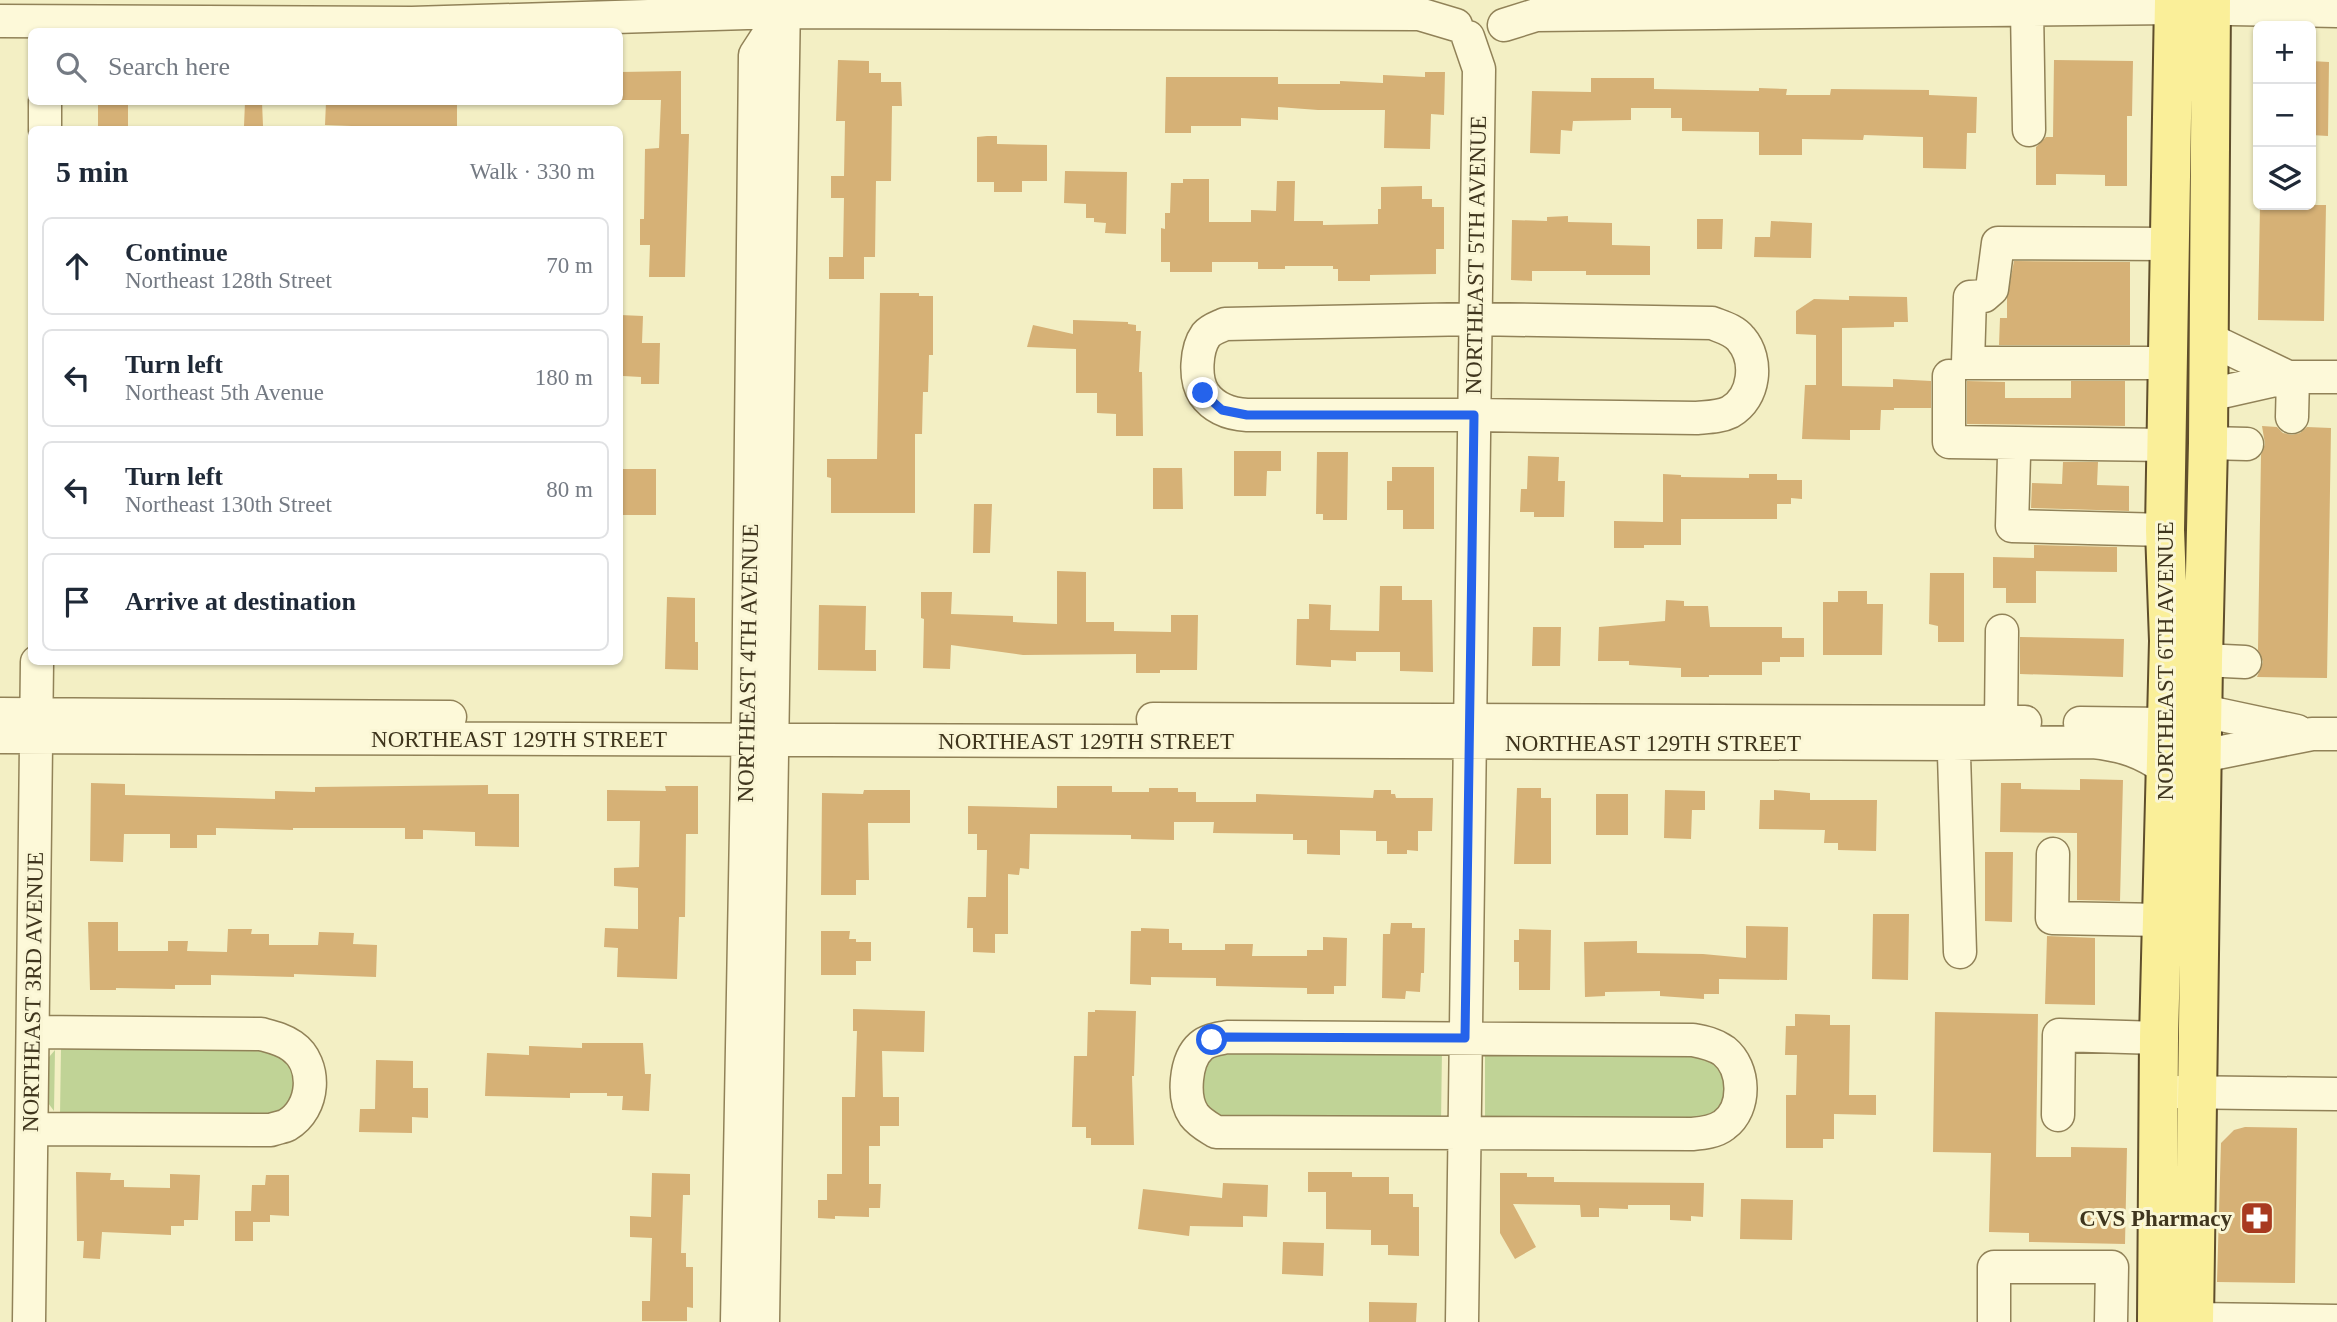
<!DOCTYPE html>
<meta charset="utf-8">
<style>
:root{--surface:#fff;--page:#f6f6f7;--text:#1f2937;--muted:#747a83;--line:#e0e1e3}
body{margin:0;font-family:Georgia,serif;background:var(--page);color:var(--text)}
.controls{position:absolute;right:21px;top:21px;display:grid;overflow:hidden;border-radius:10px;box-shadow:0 2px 5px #0004}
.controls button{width:63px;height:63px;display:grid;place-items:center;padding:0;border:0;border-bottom:2px solid var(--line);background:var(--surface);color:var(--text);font:35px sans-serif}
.stop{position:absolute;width:21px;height:21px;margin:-16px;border:5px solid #2563eb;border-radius:50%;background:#fff}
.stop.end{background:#2563eb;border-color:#fff;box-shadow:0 2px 7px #0008}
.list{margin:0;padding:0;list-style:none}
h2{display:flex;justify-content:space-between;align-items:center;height:91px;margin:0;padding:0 28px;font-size:30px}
h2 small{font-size:23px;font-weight:400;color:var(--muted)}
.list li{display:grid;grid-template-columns:46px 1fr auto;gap:21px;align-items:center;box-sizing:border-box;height:98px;margin:0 14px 14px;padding:0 14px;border:2px solid var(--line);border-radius:10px}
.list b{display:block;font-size:26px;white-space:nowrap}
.list p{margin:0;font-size:23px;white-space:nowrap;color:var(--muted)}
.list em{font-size:23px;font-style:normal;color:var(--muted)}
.icon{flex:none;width:38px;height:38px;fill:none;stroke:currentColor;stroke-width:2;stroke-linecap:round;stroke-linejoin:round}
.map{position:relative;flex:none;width:2337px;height:1322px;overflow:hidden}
.search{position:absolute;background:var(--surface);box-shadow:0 2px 5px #0004;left:28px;top:28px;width:595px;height:77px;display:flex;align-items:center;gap:18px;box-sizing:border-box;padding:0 24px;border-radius:10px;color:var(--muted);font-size:26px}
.panel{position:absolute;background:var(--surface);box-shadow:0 2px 5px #0004;left:28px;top:126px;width:595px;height:539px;border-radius:10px}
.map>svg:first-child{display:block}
</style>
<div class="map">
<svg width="2337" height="1322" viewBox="0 0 2337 1322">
<rect width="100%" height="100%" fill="#f3efc4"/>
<path fill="#c0d396" d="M263 1042 301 1074 285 1115H60L61 1047Z
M1442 1049 1441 1124H1214L1194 1087 1206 1052Z
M55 1050 54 1111 43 1096 44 1063Z
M1485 1052 1711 1054 1731 1090 1714 1118 1485 1122Z"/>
<path fill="#d6b176" d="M838 60 869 61V73H881V82H901L902 106H892L891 181H876L875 257H864V279H829V257H843L844 198H831V176H844L845 121H836Z
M2054 60 2133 61 2132 116H2127V186H2105V175L2056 174V185H2036V147L2046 137H2053Z
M2311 61 2329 62 2328 136 2311 135Z
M681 71V134H689L685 277H649L650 245H640V219H644L645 149 659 148 661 100H620V72Z
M1425 72H1445L1444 115 1431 114 1430 149 1384 148 1385 110H1318L1278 107V120L1241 118V126H1191V133H1165L1166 77H1278V84H1340V81L1383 83V75L1425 77Z
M1591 78H1654V89L1759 91V88L1787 89 1786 95H1830L1831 89 1929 90V95L1977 97 1976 133H1967L1966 169 1923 168V137L1864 135 1863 140 1802 139V155H1759V132L1682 131V118H1671V108H1631V120L1573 121 1572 131 1561 130 1560 154 1530 153 1532 91 1591 92Z
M98 102H128V130H98Z
M245 102H262L263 126H244Z
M326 102H457V130L325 125Z
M987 136H997V144L1047 145V181H1022V192H994V182H977V137Z
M1065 171 1127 172 1126 234 1105 233 1106 223 1094 222V218H1086V204L1064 203Z
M1183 179H1209V222H1251V210L1276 211 1277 181H1295L1294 221H1323V225L1378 224V209H1381V187L1422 186V199H1432V207H1444V249H1436V274L1370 275V281H1338V269H1333V266H1285V269H1258V262H1212V272H1170V262H1161V228L1165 229V213H1170L1171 183H1183Z
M2260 205H2326L2324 321 2258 320Z
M1568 216V222L1612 223V245L1650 246V275H1586V271H1532V281L1511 280 1512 220 1547 221V217Z
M1697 219H1723L1722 249H1697Z
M1771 221 1812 223 1811 258 1754 257 1755 237H1770Z
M2014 261 2130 262V345H1999L2000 318H2007V297Z
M880 293H919V296H933V355H929L928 392H923L922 434H915V513H831V478L827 477V459H877Z
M1849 296 1907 297 1908 322H1894V327L1842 328V386L1893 387V379L1931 381V408H1894V410H1881L1880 430H1850V440L1802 439 1805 385H1816V335L1796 334V311L1814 299 1849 300Z
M620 315 643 316 642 343H660L659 384H641V377L623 376V371H620Z
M1073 320 1128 322V324L1136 325V331H1141L1139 372H1142L1143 436H1116V414L1097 413V393H1076V349L1027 347 1033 325 1073 334Z
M1967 381 2005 382V398H2071V381H2125V426L1967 424Z
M2262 426 2277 427 2283 433 2292 435 2300 433 2307 427 2331 428 2327 678 2257 677 2263 662 2258 650 2261 455 2265 444Z
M1234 451H1281V471H1267L1266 496H1234Z
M1317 452H1348L1347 520H1323V514H1316Z
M1528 456 1559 457 1558 481H1565L1564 517H1534V512H1520L1521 489H1527Z
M2063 462H2098L2097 485 2129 486V511L2031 508 2032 483 2062 484Z
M1392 467H1434V529H1403V510H1387V481H1392Z
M1153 468H1182L1183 509H1153Z
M620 469H656V515H620Z
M1663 474 1681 475V477L1749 478V474H1777V480H1802V499L1791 498V504H1777V519H1681V545H1644V548H1614V521L1663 522Z
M974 504H992L990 553H973Z
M2034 545 2117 547V572L2036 571V603H2006V588H1993V557L2034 558Z
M1057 571 1086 572V622H1114V631L1171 632V615H1198L1197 670H1160V673H1136V654L1023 655 951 645 950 669 923 668 924 619 921 618V592H952L951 614 1013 616V622L1057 624Z
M1930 573H1964V642H1938V626L1929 624Z
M1380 586H1402V600H1432L1433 672 1400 671V652H1356V661L1331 660V667L1296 665 1297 619H1309V604L1331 605 1330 630 1379 631Z
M1838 591H1867V604H1883L1882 655H1823V602H1838Z
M667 597 695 598V642H698V670L665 669Z
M1666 600 1684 601V606H1708L1710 627H1782V638H1804V657H1780V662H1762V675H1709V677H1681V668L1629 665V661H1598L1599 627 1665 621Z
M819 605 866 606 865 650H876V671L818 670Z
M1533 627H1561L1560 666H1532Z
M2020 637 2124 639 2123 677 2020 674Z
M2080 779 2123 780 2120 901 2077 900V833L2000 832 2001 783H2021V789L2080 790Z
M91 783 125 784V795L275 799V791L315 792V787L488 785V794H519V847L475 846V832L423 830V839H405V828H293V830L216 828V835H197V848H170V834H124L123 862 90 861Z
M665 786H698V834H686L685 917H679L677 979 617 977 618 948 604 947 605 928 638 929V888L614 886V868L639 867 640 821H607V790L666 791Z
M1057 786H1112V792H1149V788H1178V792H1196V802H1256V794L1373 798 1374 790H1391V794H1395L1396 798H1433L1432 831H1418V851L1407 850V854H1387V841H1376V831L1340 830V855L1307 854V840H1293V834L1213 833 1214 822H1174V840L1131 839V835L1030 834 1029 869 1020 868 1019 875 1008 874V934H995V953L973 952V928H967L968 897H986L987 850H977V834H968V806L1057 808Z
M1517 788H1541V798H1551V864H1514Z
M864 790H910V823H868L869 880H856V895H821L822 793 863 794Z
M1665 790 1705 791V810H1692L1691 839 1664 838Z
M1774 790 1810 793V800H1877L1876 851 1838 850V843H1824L1825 830 1759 829 1760 800H1774Z
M1596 794H1628V835H1596Z
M1985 852H2013L2012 922 1985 921Z
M1873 914H1909L1908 980 1872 979Z
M88 922H118V951H168V941H188L187 951 227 952 228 929H252L251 934H269V945H318L319 932 354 933 353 944 377 945 376 977 294 974V977L211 975V985H175V989L116 988V990H90Z
M1391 923H1412V928H1425L1424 973H1421L1420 992 1406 991 1405 999 1382 998 1383 934H1390Z
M1746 926 1788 927 1787 980 1719 979V994H1704V999L1660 996V991L1605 992V996L1585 997 1584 942 1637 941V953L1703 954 1746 958Z
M1141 928 1169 929V943H1182V950H1225V944H1253L1252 956H1307V950H1323V937L1347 938 1346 986H1334V994H1307V988L1216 986V978L1151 977V985L1130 984 1131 931H1141Z
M1519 929 1551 930 1550 990H1519V962H1514V940H1519Z
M821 931H850L849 939H856V942H871V961H856V975H821Z
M2047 936 2095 938V1005L2045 1004Z
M853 1009 925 1011 924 1052 882 1051 883 1097H899V1126H880V1146H869V1184H881L880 1208H869V1217L835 1216V1219L818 1218V1200H827V1174H842V1097H855L857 1031H853Z
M1095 1010 1136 1011 1134 1076H1132L1134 1145H1091V1138H1086V1127H1072L1074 1056H1087L1088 1012H1095Z
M1935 1012 2038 1014 2036 1157H2071V1147L2127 1148 2125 1244 2029 1242V1233L1989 1232 1991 1153 1933 1152Z
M1795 1014 1830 1015V1025H1850L1849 1095H1876V1115L1834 1114V1139H1823V1148H1786V1095H1796L1797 1055H1785L1786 1026H1795Z
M582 1043H643L645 1074H651L649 1111 622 1110 623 1096H607V1093H570V1098L485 1096 487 1053 529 1055V1046L582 1048Z
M376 1060 413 1061V1088H428V1118L412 1117V1133L359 1132 360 1109H375Z
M2245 1127 2297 1128 2295 1283 2217 1282 2221 1143 2234 1130Z
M76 1172 111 1173 110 1180H124V1187L170 1188V1174L200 1175 198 1220H184V1226H171V1235L102 1232 100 1259 83 1258 84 1241H77Z
M1308 1172H1352V1177H1389V1194H1413V1207H1419V1256L1388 1255V1245H1371V1230L1326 1229V1192H1308Z
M652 1173 690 1174V1195H683L681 1253H686V1267H693V1308L687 1307V1321H642V1301H650L652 1238 630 1237V1216L651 1217Z
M1500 1173H1527V1177H1554V1182L1704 1183 1703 1217 1691 1216V1221L1670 1220V1205H1628V1209L1599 1208V1217H1581L1580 1205 1513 1204 1536 1247 1515 1259 1500 1233Z
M266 1175H289V1216L270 1215V1222H253V1241H235V1211H251L252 1185H265Z
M1223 1183 1268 1185 1267 1217 1243 1216V1227L1190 1226 1189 1236 1138 1229 1143 1189 1222 1198Z
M1741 1199 1793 1200 1792 1240 1740 1239Z
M1283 1242 1324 1243 1323 1276 1282 1274Z
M1369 1302 1417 1303 1416 1322H1369Z"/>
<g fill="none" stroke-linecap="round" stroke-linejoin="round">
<g stroke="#918258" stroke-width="35">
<path id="minor" d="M2027 9 2029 130
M0 21 412 23 783 12 1419 14 1456 25
M1504 25 1536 15 2174 8 2337 11
M45 130V102
M1474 319 1712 323C1722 327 1734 330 1741 339 1759 360 1755 398 1730 412 1720 417 1708 417 1697 418L1474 415H1247C1230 414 1214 408 1204 394 1194 379 1196 349 1206 335 1211 329 1219 327 1225 324Z
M2209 339 2288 377
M2170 363H1968L1970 297 1984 296 1992 289 1998 243 2171 244
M1949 376V442L2168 445
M2209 395 2288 377H2337
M2292 417 2293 377
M2208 443 2247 444
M2014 456 2012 526 2165 530
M2203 660 2245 662
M2203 711 2297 731
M0 714 450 717
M1153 719 2025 722
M1953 722 1960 952
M2001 722 2002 631
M2080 723 2166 724
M0 737 1953 744 2093 742C2122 745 2143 752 2166 769
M2202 756 2312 734H2337
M2053 854 2052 918 2162 920
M1227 1037 1693 1040C1704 1042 1714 1044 1724 1051 1745 1068 1747 1108 1724 1125 1715 1132 1703 1133 1692 1134L1216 1132C1208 1127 1200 1123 1194 1115 1182 1098 1185 1060 1201 1046 1208 1040 1218 1039 1227 1037Z
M2174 1092 2337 1094
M2058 1115 2059 1035 2159 1038
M32 1129 271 1130C276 1128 283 1127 287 1125 315 1109 318 1064 292 1046 282 1039 272 1037 261 1034L33 1032
M2194 1319 2337 1321
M29 1322 37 662
M737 1322 748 718 755 55 783 12
M763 1322 784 0
M1462 1322 1479 69 1468 37
M1994 1322V1267H2112L2111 1322"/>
</g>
<g stroke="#5f4e2c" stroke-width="42">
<path id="major" d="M2157 1322 2159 1038 2169 641 2165 530 2174 0
M2194 1322 2203 660 2208 443 2211 0"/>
</g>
<use href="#minor" stroke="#fdf9d9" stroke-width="32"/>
<use href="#major" stroke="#faef99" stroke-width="38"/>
</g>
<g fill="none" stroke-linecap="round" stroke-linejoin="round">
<path stroke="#2563eb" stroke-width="9" d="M1203 393 1222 410 1247 415H1474L1465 1038 1227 1037 1212 1040"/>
</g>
<defs>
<g id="pharmacy-square" transform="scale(1.75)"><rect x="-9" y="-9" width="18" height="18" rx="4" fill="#a83a20" stroke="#faf6d5"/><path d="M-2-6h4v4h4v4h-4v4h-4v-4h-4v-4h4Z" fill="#fff"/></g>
</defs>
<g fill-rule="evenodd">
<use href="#pharmacy-square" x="2257" y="1218"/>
</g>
<g text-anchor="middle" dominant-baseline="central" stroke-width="6" stroke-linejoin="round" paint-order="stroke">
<g font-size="23" fill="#3f351d" stroke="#faf6d5">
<text transform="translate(1476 255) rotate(-89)">NORTHEAST 5TH AVENUE</text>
<text transform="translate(2165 661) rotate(-90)">NORTHEAST 6TH AVENUE</text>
<text transform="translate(748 663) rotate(-89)">NORTHEAST 4TH AVENUE</text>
<text x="519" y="739">NORTHEAST 129TH STREET</text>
<text x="1086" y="741">NORTHEAST 129TH STREET</text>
<text x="1653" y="743">NORTHEAST 129TH STREET</text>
<text transform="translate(33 992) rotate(-89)">NORTHEAST 3RD AVENUE</text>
</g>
<g font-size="23" font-weight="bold" fill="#3f351d" stroke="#faf6d5" text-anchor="end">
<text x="2232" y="1218">CVS Pharmacy</text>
</g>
</g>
</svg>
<div class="controls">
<button>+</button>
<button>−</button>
<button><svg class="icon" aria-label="layers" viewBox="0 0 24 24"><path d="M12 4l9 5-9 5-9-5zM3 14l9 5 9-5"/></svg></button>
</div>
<div class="stop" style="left:1212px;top:1040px"></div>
<div class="stop end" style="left:1203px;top:393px"></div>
<div class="search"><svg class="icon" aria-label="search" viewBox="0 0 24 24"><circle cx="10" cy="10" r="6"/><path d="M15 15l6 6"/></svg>Search here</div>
<section class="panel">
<h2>5 min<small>Walk · 330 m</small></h2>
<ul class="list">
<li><svg class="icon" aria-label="ahead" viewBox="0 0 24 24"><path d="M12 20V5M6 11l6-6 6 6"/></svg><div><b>Continue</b><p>Northeast 128th Street</p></div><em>70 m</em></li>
<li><svg class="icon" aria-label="left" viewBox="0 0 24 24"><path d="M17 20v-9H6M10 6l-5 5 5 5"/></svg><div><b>Turn left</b><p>Northeast 5th Avenue</p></div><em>180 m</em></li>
<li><svg class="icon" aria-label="left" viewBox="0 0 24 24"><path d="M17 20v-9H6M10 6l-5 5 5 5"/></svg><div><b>Turn left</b><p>Northeast 130th Street</p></div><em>80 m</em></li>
<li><svg class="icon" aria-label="arrive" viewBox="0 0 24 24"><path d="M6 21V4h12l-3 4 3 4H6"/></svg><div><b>Arrive at destination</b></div></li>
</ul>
</section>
</div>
